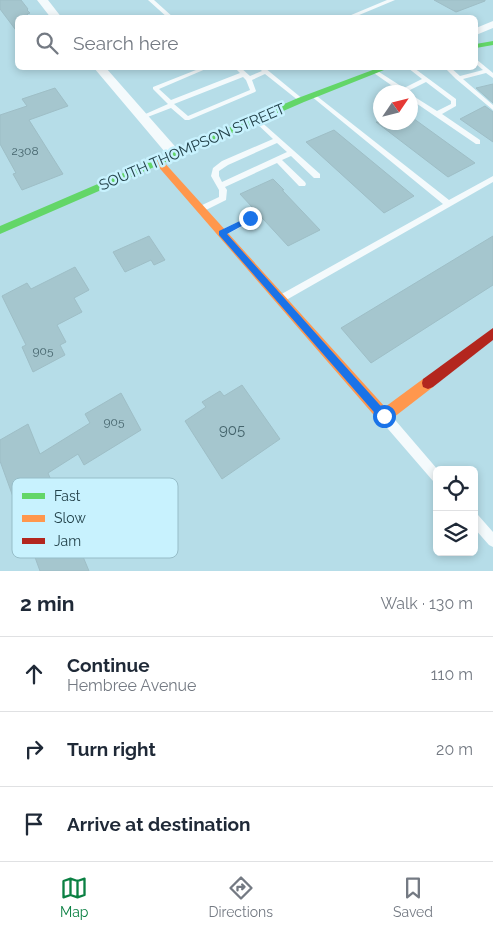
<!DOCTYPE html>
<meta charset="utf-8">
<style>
:root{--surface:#fff;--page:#f2f2f3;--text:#1f2937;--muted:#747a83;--line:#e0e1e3;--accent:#0b8043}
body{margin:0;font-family:Raleway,sans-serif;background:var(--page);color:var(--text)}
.controls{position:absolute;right:15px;bottom:15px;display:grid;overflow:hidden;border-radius:8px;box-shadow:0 2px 8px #0003}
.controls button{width:45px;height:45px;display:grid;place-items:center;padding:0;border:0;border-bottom:1px solid var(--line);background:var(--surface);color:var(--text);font:25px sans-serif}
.compass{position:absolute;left:373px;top:85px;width:45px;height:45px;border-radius:50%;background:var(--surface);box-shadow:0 2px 8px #0003;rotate:55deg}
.stop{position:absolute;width:15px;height:15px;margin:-11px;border:4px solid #1a73e8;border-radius:50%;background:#fff}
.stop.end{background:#1a73e8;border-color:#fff;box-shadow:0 1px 5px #0008}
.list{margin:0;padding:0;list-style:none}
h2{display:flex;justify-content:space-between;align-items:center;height:65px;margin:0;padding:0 20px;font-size:21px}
h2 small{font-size:16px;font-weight:400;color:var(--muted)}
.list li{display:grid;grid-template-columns:32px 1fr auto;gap:15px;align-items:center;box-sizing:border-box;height:75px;padding:0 20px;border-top:1px solid var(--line)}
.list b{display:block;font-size:19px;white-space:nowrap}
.list p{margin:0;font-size:16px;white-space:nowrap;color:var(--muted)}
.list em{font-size:16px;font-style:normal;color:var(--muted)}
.icon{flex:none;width:28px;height:28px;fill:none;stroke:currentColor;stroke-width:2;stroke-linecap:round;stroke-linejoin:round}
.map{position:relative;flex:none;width:493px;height:571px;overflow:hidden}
.search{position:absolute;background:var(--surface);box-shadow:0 2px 8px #0003;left:15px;right:15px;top:15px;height:55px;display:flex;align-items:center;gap:12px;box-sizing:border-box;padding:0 18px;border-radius:8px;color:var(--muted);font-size:19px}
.sheet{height:290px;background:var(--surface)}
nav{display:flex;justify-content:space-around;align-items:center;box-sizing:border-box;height:70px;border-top:1px solid var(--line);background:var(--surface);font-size:14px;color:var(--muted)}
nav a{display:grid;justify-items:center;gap:2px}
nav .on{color:var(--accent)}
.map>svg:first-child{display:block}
</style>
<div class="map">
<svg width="493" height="571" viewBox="0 0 493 571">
<rect width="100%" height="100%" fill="#b6dde8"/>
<path fill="#a5c6ce" stroke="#9ebec6" d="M0 0H21L28 9 27 10 30 13 27 14 30 18H18V33L0 9Z
M434 0H485V1L456 12Z
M493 84V103L476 88Z
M55 88 68 106 29 120 63 174 22 190 13 174 16 173 0 144V115L27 106 22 99Z
M485 106 493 112V142L460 119Z
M410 116 475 163 448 177 376 122H410Z
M334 130 414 196 384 213 306 142Z
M273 179 284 190H282L320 230 288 246 240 194Z
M149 236 165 260 154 265 151 260 125 272 113 252Z
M493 236V285L371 363 341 328Z
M75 267 89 290 74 298 82 312 57 325 66 342 60 345 65 355 33 372 22 347 26 345 2 296 27 283 31 289Z
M242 385 280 439 222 479 185 421 206 407 202 402 220 391 224 396Z
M121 393 141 430 84 465 78 454 48 473 89 571H40L0 461V440L28 424 40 454 90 423 85 414Z"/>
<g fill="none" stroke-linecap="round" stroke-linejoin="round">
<path fill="#f4fafc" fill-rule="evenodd" d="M148 0H154L174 18H168Z
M387 0H395L352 18H344Z
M476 59 493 73V78L486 73 463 79 493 105V110L456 79 445 68H451L460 76 483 70 476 64Z
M201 68H208L159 89 171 100 240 73 235 68H241L250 76 262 71 259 68H265L304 100 301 102 299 101 265 74 252 80 256 91 255 92 189 120H185L171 108 145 118H141V116L168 104 153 89V87ZM243 77 246 80 250 90 188 116 174 104Z
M408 68H414L456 99V106L442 114 480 140V144H476L410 99V94L437 111 451 104V101L426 82 408 91V92H401L371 71 376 70 404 88 422 79Z
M313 93 449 200 493 176V182L281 303 278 302 277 299 278 296 443 204 311 96 310 95Z
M256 118 258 119 320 174V178H314L291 156 282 160 305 182 306 184 305 186H299L277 163 225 187 227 190 226 200 204 211H198L197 209 198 207 219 197V190L211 176 213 168 222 161 273 139 254 121V119ZM277 143 287 152 222 182 219 176V171L228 165Z
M250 216 253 217 254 219 253 221 225 235H219L218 233 219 231Z
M386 413 390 414 438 470H437V482L433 481 382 422 381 418 382 414Z
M474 513 478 515 493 532V547L489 545 474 528Z"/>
<path fill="#f4fafc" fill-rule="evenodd" d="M37 0H48L62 18H51Z
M493 21V28L476 35V28Z
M94 68H106L180 152 182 155 180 158H170Z"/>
<path fill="#63d668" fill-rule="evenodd" d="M493 41V45L476 48V44Z
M378 68H389L304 102 0 234V226L298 98Z"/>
<path fill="#ff974d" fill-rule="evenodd" d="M159 159 162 160 385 407 423 379 428 377 433 379 434 383 433 387 389 421 384 422 379 421 156 164 154 162Z"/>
<path fill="#b3261e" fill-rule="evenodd" d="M493 328V340L433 387 428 389 423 387 422 383 423 379Z"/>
</g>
<path fill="#1a73e8" d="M250 216 253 217V220L227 234 387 413V419H380L219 235V231Z"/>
<g text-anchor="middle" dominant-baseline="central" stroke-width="5" stroke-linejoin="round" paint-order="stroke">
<g font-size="12" fill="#45646c">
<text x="25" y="151">2308</text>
<text x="43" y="351">905</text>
<text x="114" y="422">905</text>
</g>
<g font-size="15" fill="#23424a" stroke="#c8f2fe">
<text transform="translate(192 147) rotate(-23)">SOUTH THOMPSON STREET</text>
</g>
<g font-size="15" fill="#45646c">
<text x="232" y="430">905</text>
</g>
</g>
<rect x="12" y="478" width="166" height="80" rx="8" fill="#c8f2fe" stroke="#96bdc8" stroke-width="1"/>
<rect x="22" y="493" width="23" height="6" fill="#63d668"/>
<rect x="22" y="515" width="23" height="7" fill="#ff974d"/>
<rect x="22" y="538" width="23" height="6" fill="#b3261e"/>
<g font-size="14" fill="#23424a">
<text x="54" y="501">Fast</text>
<text x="54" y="523">Slow</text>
<text x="54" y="546">Jam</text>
</g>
</svg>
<div class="controls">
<button><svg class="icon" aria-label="locate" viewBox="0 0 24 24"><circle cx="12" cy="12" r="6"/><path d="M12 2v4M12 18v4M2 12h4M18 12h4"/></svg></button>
<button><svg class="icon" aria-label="layers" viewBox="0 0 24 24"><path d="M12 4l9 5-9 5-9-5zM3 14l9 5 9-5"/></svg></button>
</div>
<svg class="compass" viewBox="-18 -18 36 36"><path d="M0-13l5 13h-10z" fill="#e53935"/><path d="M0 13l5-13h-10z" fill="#747a83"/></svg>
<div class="stop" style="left:384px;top:416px"></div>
<div class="stop end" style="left:250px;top:218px"></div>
<div class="search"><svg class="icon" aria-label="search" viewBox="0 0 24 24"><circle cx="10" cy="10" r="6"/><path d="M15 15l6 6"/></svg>Search here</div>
</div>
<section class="sheet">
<h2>2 min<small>Walk · 130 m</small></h2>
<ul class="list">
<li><svg class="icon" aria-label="ahead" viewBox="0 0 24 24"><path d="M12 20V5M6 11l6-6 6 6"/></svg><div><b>Continue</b><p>Hembree Avenue</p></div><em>110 m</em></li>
<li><svg class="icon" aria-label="right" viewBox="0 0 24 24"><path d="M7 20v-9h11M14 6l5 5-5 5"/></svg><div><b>Turn right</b></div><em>20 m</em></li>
<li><svg class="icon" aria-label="arrive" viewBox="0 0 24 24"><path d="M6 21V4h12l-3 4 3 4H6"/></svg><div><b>Arrive at destination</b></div></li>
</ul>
</section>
<nav>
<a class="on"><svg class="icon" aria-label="map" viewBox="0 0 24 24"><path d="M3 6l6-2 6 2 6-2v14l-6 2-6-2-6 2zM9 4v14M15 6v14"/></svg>Map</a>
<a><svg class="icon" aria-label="directions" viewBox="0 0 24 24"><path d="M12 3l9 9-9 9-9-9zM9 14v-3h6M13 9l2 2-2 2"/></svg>Directions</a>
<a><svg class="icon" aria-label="saved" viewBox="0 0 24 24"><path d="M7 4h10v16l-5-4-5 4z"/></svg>Saved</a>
</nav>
